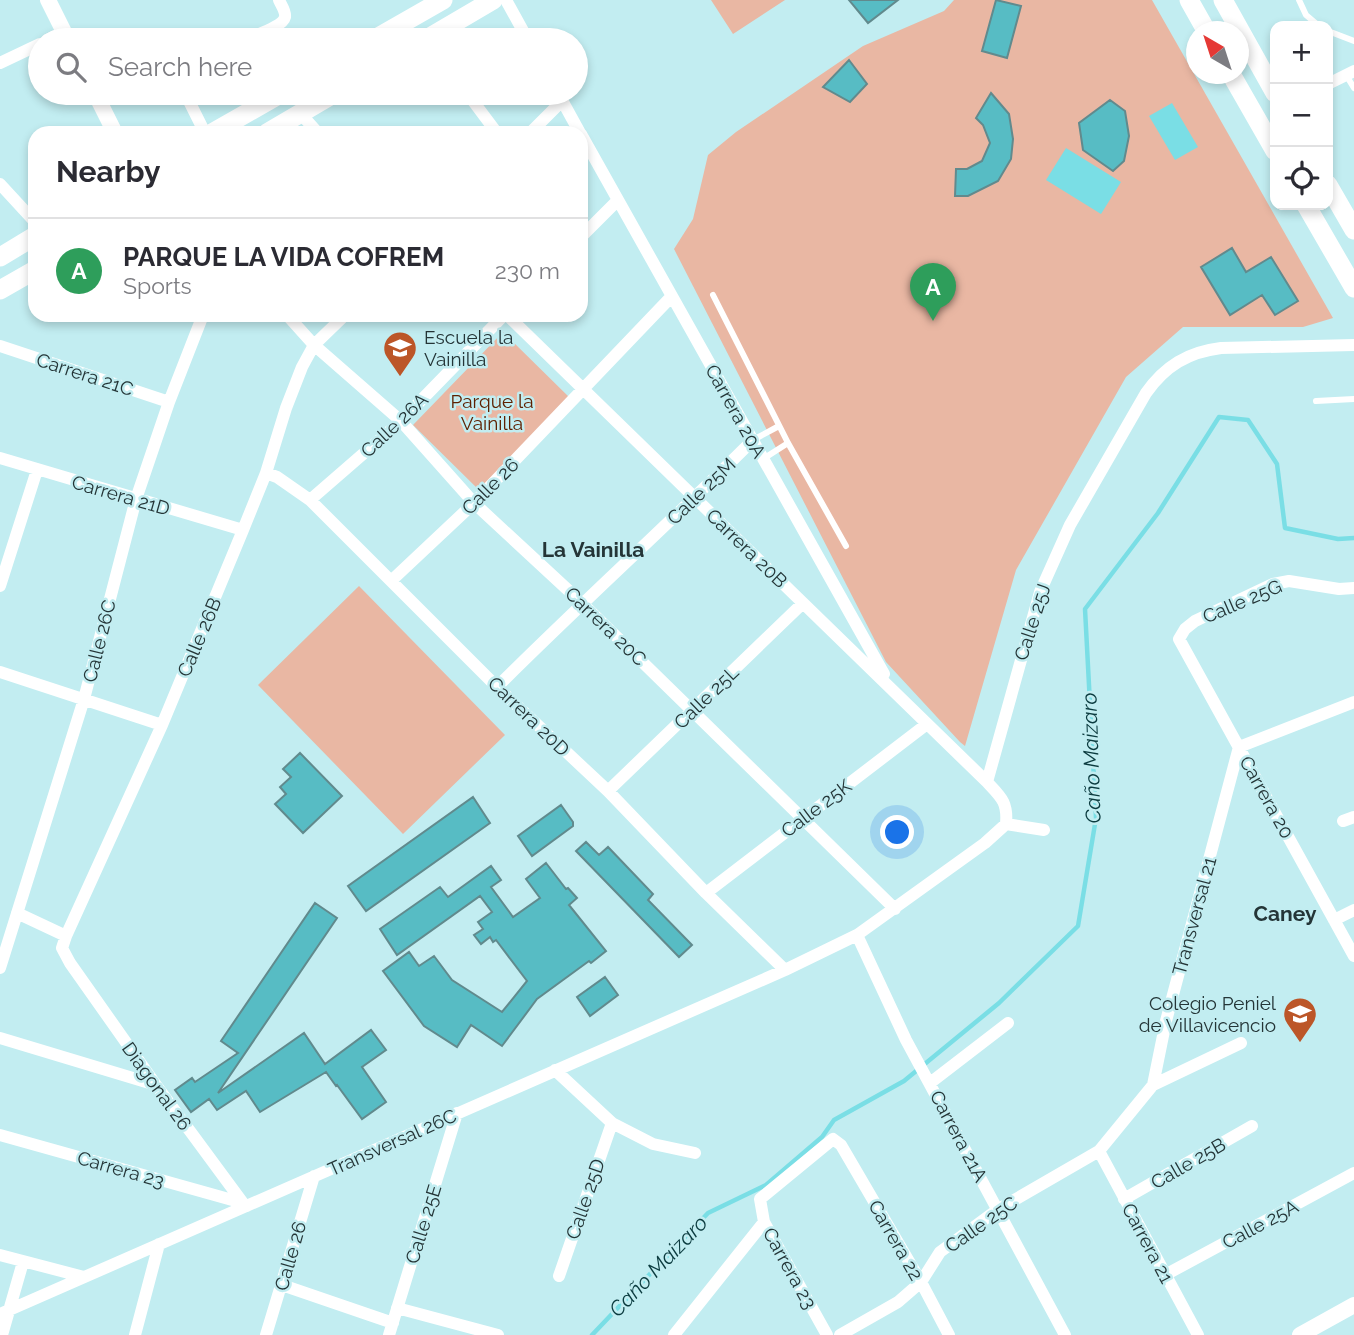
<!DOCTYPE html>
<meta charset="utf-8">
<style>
:root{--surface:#fff;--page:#f2f2f3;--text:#2b2b33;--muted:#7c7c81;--line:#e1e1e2;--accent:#d93025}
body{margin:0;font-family:Raleway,sans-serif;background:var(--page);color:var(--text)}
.controls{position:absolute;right:21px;top:21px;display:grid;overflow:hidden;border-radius:14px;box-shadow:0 4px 10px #0003}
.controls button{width:63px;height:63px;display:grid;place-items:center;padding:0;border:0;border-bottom:2px solid var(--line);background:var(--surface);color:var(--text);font:35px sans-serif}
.compass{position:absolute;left:1186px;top:21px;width:63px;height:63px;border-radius:50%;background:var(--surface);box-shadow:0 4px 10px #0003;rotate:321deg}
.you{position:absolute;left:898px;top:833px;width:24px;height:24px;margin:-18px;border:5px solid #fff;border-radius:50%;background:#1a73e8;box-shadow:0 0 0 10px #1a73e833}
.badge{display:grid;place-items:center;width:46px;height:46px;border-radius:50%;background:var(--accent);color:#fff;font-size:23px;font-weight:700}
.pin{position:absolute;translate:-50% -58px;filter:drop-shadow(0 2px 4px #0008)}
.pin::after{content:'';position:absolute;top:37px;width:24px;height:21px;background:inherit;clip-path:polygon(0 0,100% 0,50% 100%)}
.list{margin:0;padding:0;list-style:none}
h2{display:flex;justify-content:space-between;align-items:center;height:91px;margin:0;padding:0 28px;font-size:30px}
h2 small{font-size:23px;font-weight:400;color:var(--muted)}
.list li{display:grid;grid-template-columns:46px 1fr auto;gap:21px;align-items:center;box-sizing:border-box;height:105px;padding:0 28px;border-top:2px solid var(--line)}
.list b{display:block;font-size:26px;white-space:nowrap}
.list p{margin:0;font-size:23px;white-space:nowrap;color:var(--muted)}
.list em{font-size:23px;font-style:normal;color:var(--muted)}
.icon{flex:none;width:38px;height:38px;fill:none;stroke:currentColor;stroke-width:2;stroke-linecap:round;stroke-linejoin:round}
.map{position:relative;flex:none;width:1354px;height:1335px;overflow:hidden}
.search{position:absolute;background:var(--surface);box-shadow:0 4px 10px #0003;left:28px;top:28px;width:560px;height:77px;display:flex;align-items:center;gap:18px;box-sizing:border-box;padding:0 24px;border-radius:38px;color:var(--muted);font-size:26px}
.panel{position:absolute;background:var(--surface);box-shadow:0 4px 10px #0003;left:28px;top:126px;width:560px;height:196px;border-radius:21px}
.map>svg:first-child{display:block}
</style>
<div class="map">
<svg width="1354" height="1335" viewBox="0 0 1354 1335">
<rect width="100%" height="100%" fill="#c2edf1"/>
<path fill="#e9b7a3" d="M711 0H785L733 34Z
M954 0H1152L1333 318 1303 327H1183L1126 377 1016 570 965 746 960 742 886 662 674 249 693 219 708 155 736 132 863 46 944 11Z
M503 332 571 399 481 492 413 425Z
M359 586 505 735 403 834 258 685Z"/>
<path fill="#7adee5" d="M1172 103 1198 147 1175 160 1149 116Z
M1066 148 1121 182 1101 214 1046 180Z"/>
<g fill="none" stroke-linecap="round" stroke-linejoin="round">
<path stroke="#7adee5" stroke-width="4.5" d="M592 1335 708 1213 766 1185 822 1137 834 1120 904 1081 999 1003 1078 926 1096 818 1085 609 1158 513 1219 417 1248 420 1277 464 1285 528 1338 539 1354 538"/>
</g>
<path fill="#57bcc4" stroke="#618a8d" stroke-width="2" d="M849 0H898L868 23Z
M996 0 1021 6 1007 58 982 51Z
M849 60 867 84 850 102 823 87Z
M991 93 1009 114 1013 139 1011 159 998 181 968 196H955L956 169H967L982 161 990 143 983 125 976 118Z
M1110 100 1125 111 1129 136 1124 161 1113 171 1083 150 1079 123Z
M1232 248 1246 272 1271 257 1298 301 1275 315 1262 295 1230 315 1201 267Z
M300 753 342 796 303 833 275 804 286 794 280 787 291 777 283 769Z
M473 797 490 823 366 911 348 886Z
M561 805 573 822V826L532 856 518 836Z
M586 842 599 855 608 847 653 894 648 900 692 945 679 957 576 851Z
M546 863 566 889 568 888 577 898 569 905 606 951 591 963 589 961 537 999 502 1046 471 1025 457 1047 424 1026 383 971 409 952 419 966 434 956 452 980 502 1012 527 981 496 940 493 942 490 937 481 944 474 935 483 929 478 922 492 912 480 896 397 955 380 929 440 887 448 897 491 866 501 880 491 887 513 917 540 898 526 879Z
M315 903 337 918 218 1093 304 1033 325 1064 371 1030 386 1050 362 1067 386 1102 362 1119 337 1085 336 1086 326 1072 260 1112 246 1091 217 1110 209 1099 191 1112 175 1090 192 1078 195 1082 238 1053 221 1041Z
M605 977 618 995 590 1016 577 997Z"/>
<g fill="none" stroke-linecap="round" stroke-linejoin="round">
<path stroke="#fff" stroke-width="6" d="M1299 0 1306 15 1319 26
M1328 31 1354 41
M1346 75 1354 88
M713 295 788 443 846 546
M1316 401 1354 399
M753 440 779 426
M763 459 788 443"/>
<path stroke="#fff" stroke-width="12" d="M506 0 528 40
M47 40 64 32
M244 40C253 36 283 27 285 17 286 11 281 5 279 0
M0 63 40 44
M1328 84 1354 71
M185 93 205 133
M467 93 497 133
M558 93 580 133
M300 113 318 133
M530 133 562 101
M581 134 884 674
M0 184 35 222
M581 237 618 200
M287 315 314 345 401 421 474 503 582 603 895 909
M0 346 169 402
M0 458 243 530
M266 473 277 477 310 500 497 687 608 791 706 893 785 970
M310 500 401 421 504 315
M391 581 474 503 672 296
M0 586 37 470
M1354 588 1339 589 1289 581 1273 584 1195 621 1185 629 1179 639 1354 956
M0 672 162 725
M497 687C581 603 669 524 753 440
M987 782 1040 592 1070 525 1146 393C1165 366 1188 352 1221 348L1354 345
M608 791 803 603
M1343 821 1354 817
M1006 824 1044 830
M706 893 927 724
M17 913 66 936
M1334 920 1354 910
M857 935 906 1040 1065 1335
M0 968 84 699 136 499 169 402 203 315
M0 1038 156 1085
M555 1070 612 1123 653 1144 695 1153
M930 1083 1008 1023
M1153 1085 1241 1043
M0 1135 243 1203
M1099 1151 1198 1335
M1124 1199 1252 1126
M247 1206 243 1203 156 1085 70 963 62 948 66 936 162 725 243 530 266 473 286 408 302 367 314 345 345 315
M0 1255 84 1277
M1165 1275 1354 1173
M559 1276 612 1123
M282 1285 393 1323
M397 1308 498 1335
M0 1314 785 970 857 935 985 843 1006 824C1008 802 1001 797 987 782L507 315
M2 1335 23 1262
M135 1335 159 1244
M266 1335 314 1176
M389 1335 457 1113
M674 1335 764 1222
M827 1335 764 1222 760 1199 833 1139 841 1145 921 1282 949 1335
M840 1335 898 1302 921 1282 940 1252 997 1210 1099 1151 1153 1085 1166 1021 1239 747 1354 702"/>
<path stroke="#fff" stroke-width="16" d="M48 0 68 40
M95 93 115 133
M1300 1335 1354 1305"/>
<path stroke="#fff" stroke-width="19" d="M1189 0 1207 32
M1223 0 1275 93
M373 40 443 0
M425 40 493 0
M1231 74 1275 151
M212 133 282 93
M267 133 335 93
M1328 185 1354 230
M1306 205 1354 288
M0 257 35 236
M0 290 35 270"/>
</g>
<defs>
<g id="school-pin" transform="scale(1.75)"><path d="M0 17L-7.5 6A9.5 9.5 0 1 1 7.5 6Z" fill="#bc5628" stroke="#c2edf1"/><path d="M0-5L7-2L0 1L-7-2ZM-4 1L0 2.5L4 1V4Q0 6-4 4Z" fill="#fff"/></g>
</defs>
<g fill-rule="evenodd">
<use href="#school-pin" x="400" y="348"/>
<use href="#school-pin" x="1300" y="1014"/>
</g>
<g text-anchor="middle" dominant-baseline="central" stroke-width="5" stroke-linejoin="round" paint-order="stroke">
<g font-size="19" fill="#243537" stroke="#c2edf1" text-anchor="start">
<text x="424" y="337">Escuela la<tspan x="424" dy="22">Vainilla</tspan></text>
<text x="1276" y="1003" text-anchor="end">Colegio Peniel<tspan x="1276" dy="22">de Villavicencio</tspan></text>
</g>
<g font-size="19" fill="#243537" stroke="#c2edf1">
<text transform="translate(85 374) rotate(18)">Carrera 21C</text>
<text transform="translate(736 411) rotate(61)">Carrera 20A</text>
<text transform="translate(394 425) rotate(-43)">Calle 26A</text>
<text transform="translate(490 486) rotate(-45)">Calle 26</text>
<text transform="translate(701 491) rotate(-44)">Calle 25M</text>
<text transform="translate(121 495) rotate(16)">Carrera 21D</text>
<text transform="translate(747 548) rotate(44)">Carrera 20B</text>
<text transform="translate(1242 601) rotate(-23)">Calle 25G</text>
<text transform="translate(1032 622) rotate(-72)">Calle 25J</text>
<text transform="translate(606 626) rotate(44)">Carrera 20C</text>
<text transform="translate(199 637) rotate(-67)">Calle 26B</text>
<text transform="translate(99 641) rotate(-76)">Calle 26C</text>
<text transform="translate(706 697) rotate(-44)">Calle 25L</text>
<text transform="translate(529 716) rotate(44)">Carrera 20D</text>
<text transform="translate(1267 797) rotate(61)">Carrera 20</text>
<text transform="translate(816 808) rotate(-37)">Calle 25K</text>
<text transform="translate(1194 916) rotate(-75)">Transversal 21</text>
<text transform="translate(157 1086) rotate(54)">Diagonal 26</text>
<text transform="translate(959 1136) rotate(62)">Carrera 21A</text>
<text transform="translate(392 1142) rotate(-24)">Transversal 26C</text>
<text transform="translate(1188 1163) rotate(-30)">Calle 25B</text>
<text transform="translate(121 1169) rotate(16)">Carrera 23</text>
<text transform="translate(585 1199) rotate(-71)">Calle 25D</text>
<text transform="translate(423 1224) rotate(-73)">Calle 25E</text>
<text transform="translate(981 1224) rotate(-35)">Calle 25C</text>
<text transform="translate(1260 1224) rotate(-28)">Calle 25A</text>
<text transform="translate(896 1240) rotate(60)">Carrera 22</text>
<text transform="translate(1148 1243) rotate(62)">Carrera 21</text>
<text transform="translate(290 1256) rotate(-74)">Calle 26</text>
<text transform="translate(790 1268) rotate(61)">Carrera 23</text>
</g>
<g font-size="19" fill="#5e2000" stroke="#c2edf1">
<text x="492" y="401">Parque la<tspan x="492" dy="22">Vainilla</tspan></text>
</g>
<g font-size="21" font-weight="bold" fill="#243537" stroke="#c2edf1">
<text x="593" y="549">La Vainilla</text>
<text x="1285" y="913">Caney</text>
</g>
<g font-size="21" font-style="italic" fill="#0b3b3f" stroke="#c2edf1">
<text transform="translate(1091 758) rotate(-92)">Caño Maizaro</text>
<text transform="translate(658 1266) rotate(-46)">Caño Maizaro</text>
</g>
</g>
</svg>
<div class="controls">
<button>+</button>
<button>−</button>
<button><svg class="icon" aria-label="locate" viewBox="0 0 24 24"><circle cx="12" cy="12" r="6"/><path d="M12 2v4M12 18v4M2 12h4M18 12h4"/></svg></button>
</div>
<svg class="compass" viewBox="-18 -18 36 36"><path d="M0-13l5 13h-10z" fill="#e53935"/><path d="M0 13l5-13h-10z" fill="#7c7c81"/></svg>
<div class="you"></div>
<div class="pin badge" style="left:933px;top:321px;background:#2e9e5b">A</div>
<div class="search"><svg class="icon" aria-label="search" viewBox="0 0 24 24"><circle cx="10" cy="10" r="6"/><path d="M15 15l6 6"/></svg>Search here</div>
<section class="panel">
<h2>Nearby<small></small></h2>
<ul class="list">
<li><span class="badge" style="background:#2e9e5b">A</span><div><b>PARQUE LA VIDA COFREM</b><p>Sports</p></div><em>230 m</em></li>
</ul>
</section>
</div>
